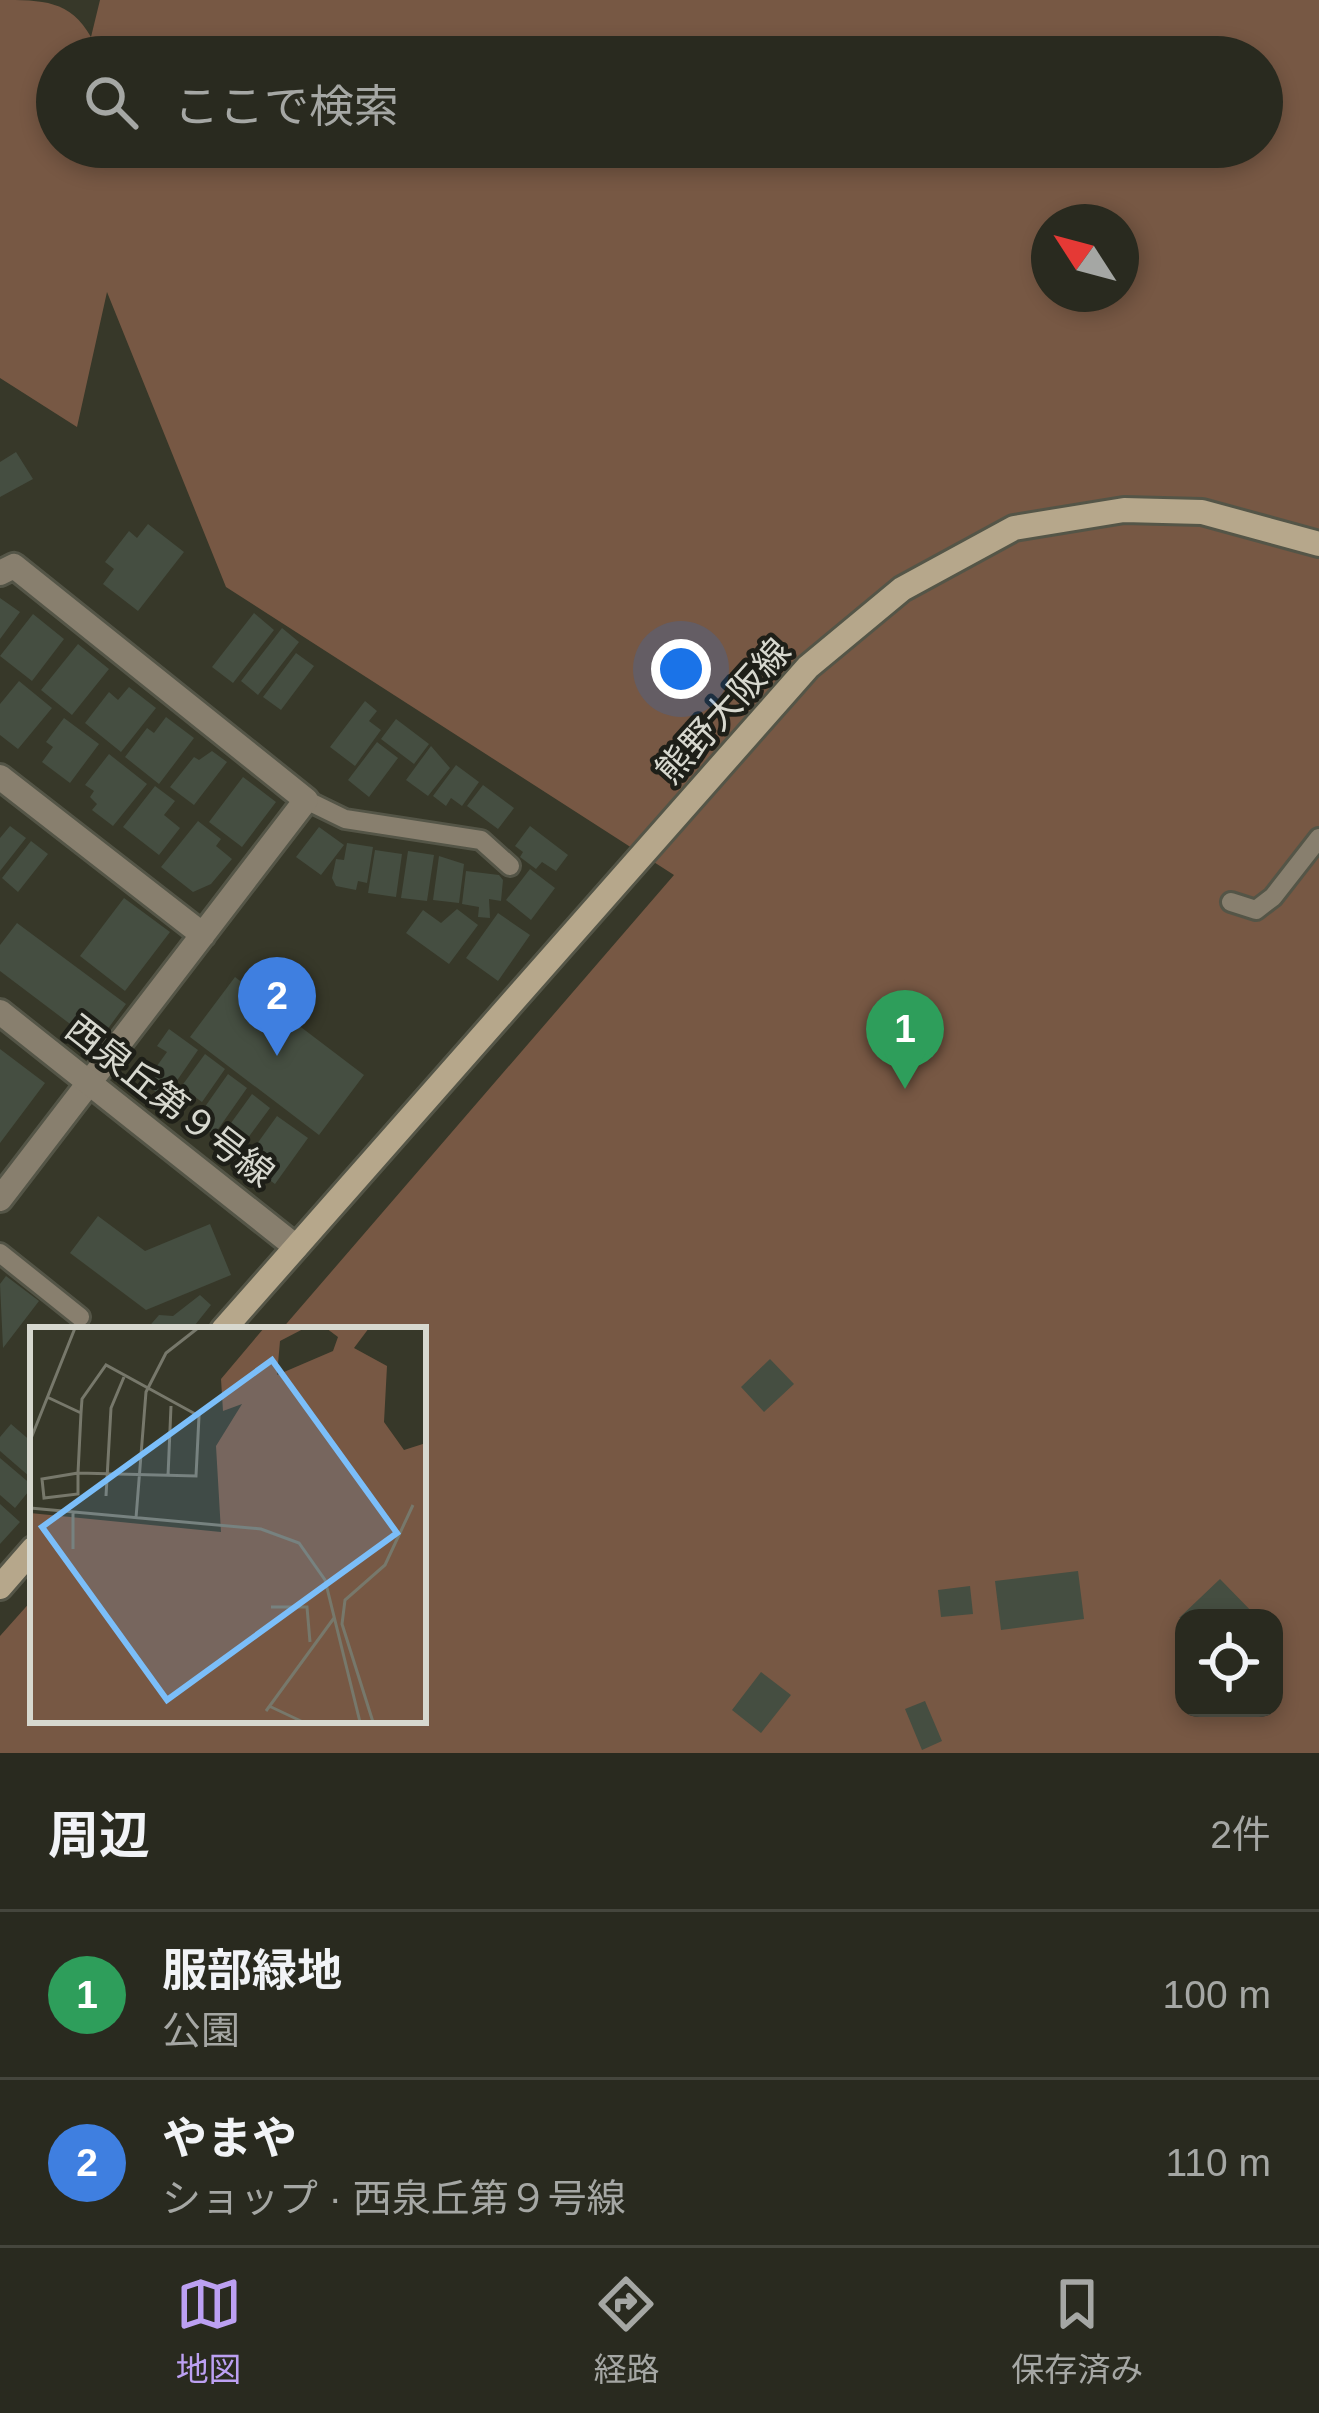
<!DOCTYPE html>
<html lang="ja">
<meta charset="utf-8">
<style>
:root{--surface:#292a1f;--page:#313228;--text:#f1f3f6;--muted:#a5a7a4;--line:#45463d;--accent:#bca0f2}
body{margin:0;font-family:Helvetica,"Noto Sans JP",sans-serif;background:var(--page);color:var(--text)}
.controls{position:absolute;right:36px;bottom:36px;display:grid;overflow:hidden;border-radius:24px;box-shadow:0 6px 18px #0003}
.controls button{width:108px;height:108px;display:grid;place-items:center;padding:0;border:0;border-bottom:3px solid var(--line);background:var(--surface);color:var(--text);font:60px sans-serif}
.compass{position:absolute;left:1031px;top:204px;width:108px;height:108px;border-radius:50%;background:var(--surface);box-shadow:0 6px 18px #0003;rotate:306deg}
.you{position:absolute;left:681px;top:669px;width:42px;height:42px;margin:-30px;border:9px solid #fff;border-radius:50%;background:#1a73e8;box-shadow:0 0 0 18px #1a73e833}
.badge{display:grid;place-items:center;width:78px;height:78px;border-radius:50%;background:var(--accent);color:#fff;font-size:39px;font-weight:700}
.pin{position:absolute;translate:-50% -99px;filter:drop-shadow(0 3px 6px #0008)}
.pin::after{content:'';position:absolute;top:63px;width:42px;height:36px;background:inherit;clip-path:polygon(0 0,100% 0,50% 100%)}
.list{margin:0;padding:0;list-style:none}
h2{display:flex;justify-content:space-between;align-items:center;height:156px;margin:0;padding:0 48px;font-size:51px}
h2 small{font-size:39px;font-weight:400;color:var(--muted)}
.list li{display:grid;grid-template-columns:78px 1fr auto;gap:36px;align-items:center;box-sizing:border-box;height:168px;padding:0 48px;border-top:3px solid var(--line)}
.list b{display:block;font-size:45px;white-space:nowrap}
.list p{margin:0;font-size:39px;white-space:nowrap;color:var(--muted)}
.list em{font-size:39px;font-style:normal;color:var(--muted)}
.icon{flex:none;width:66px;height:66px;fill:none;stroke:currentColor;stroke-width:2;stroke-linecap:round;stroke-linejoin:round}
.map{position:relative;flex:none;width:1319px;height:1753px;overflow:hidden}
.search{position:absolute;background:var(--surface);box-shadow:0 6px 18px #0003;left:36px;right:36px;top:36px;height:132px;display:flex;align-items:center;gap:30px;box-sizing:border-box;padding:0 42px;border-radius:66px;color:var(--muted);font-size:45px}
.sheet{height:492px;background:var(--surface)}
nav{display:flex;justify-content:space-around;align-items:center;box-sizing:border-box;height:168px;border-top:3px solid var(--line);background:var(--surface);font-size:33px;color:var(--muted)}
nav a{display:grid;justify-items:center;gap:6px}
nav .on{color:var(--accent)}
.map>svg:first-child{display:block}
</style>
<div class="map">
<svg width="1319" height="1753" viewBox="0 0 1319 1753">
<rect width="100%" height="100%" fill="#373829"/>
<path fill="#775844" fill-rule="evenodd" d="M0 0C43 0 70 0 91 37L100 0H1319V1753H0V1636L33 1599V1720H423V1330H281L674 875 226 587 107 292 77 427 0 378ZM57 57H1262V147H57ZM1049 222H1121V294H1049ZM1184 1618H1274V1708H1184Z"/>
<path fill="#454e41" d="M16 452 33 479 0 497V462Z
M148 524 184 552 138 611 103 584 114 569 105 562 129 531 137 538Z
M0 598 20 612 0 639Z
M254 613 274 630 233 683 212 667Z
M33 614 64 639 32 681 0 656Z
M282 628 299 642 258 695 241 681Z
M78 644 109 669 72 715 41 690Z
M296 653 314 666 281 710 263 697Z
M19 681 52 708 18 749 0 735V704Z
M129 687 156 708 121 752 85 723 109 692 118 700Z
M365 701 377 711 369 721 381 730 355 766 330 747Z
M166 717 194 738 159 784 125 757 147 728 154 733Z
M64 718 99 744 70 783 42 762 53 747 46 742Z
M396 719 429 744 414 764 381 739Z
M377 742 398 758 369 797 348 780Z
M431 746 450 768 428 796 406 780Z
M212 751 227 762 194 805 170 787 194 757 199 760Z
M109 754 147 784 113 826 92 810 97 804 90 797 94 791 85 785Z
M456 765 479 782 462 806 451 798 446 806 433 796Z
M243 777 276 802 242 847 209 822Z
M483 785 514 808 498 829 467 806Z
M155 786 175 801 164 815 180 828 159 855 123 827Z
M198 821 221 839 216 846 232 859 211 884 193 892 161 867Z
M10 826 26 838 0 871V838Z
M530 826 568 855 556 871 542 862 536 869 520 857 523 852 515 846Z
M319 827 344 845 321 875 296 857Z
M31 841 48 854 18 892 2 878Z
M347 843 373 847 367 883 358 881 356 890 336 886 332 878 336 859 344 860Z
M375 850 402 854 396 897 368 893Z
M408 851 434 855 427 901 401 898Z
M439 856 464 864 459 903 433 900Z
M530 869 555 888 531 920 506 900Z
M466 871 499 875 503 880 501 901 489 899 490 918 478 917 479 907 462 904Z
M124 898 170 932 125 991 80 956Z
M457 909 478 925 449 964 406 933 423 910 441 923Z
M498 913 530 935 498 981 466 958Z
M17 923 126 1004 104 1034 94 1026 86 1036 0 971V945Z
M235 977 364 1075 319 1135 190 1037Z
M169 1029 198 1050 165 1098 144 1084 167 1052 157 1046Z
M0 1049 45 1083 0 1143Z
M205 1054 225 1069 202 1102 181 1087Z
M228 1074 247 1088 214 1135 195 1121Z
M252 1094 270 1108 242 1146 231 1138 225 1146 218 1141Z
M277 1116 308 1138 275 1184 244 1162Z
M98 1216 145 1251 210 1224 231 1275 146 1310 70 1253Z
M6 1276 39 1301 3 1348 0 1284Z
M200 1295 211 1305 191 1330H146L159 1315 173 1316Z
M770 1359 794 1384 764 1412 741 1387Z
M11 1424 33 1443 30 1477 0 1451V1437Z
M0 1458 33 1486 15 1508 0 1495Z
M0 1504 20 1522 0 1544Z
M1078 1571 1084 1619 1001 1630 995 1581Z
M1220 1579 1258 1618H1179Z
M970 1586 973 1614 941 1617 938 1590Z
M761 1672 791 1695 761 1733 732 1710Z
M925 1701 942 1741 922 1750 905 1709Z"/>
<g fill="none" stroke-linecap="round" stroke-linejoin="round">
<g stroke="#545547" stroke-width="24">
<path id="service" d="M306 800 345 819 481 840 510 866
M1231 902 1256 910 1273 897 1319 838
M0 1253 80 1317"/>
</g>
<g stroke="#545547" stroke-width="30">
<path id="minor" d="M0 573 14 566 306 800 0 1199
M0 777 203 935"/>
</g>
<g stroke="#545547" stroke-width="30">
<path id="tertiary" d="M0 1012 296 1247"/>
</g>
<g stroke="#545547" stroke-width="30">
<path id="secondary" d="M223 1330 808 667 902 589 1014 528 1124 510 1202 512 1319 544
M0 1587 33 1549"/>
</g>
<use href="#service" stroke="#887f6e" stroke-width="18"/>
<use href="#minor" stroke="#887f6e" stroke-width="24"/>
<use href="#tertiary" stroke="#887f6e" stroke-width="24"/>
<use href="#secondary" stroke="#b6a78b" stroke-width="24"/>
</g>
<g text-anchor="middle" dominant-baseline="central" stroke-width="9" stroke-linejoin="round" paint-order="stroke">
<g font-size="36" fill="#d7d8cf" stroke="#1e1f18">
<text transform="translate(723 711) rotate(-48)">熊野大阪線</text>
<text transform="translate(170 1101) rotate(38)">西泉丘第９号線</text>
</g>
</g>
<g transform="translate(30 1327)">
<rect width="396" height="396" fill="#373829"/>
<path d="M234 1H275L250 14 247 48 303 24 308 10 296 1H339L324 21 357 39 354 95 374 123 396 116V395H0V186L191 205 186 119 212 77 193 84 191 52Z" fill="#775844"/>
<path fill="none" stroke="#77786b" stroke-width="3" d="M17 70 51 86M0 114 45 1M48 146 12 152 14 171 48 167V146L51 86 52 72 76 38 169 89 166 149 48 146M138 149 141 79M76 169 81 81 94 50M0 181 231 202 269 216 295 253 330 395M106 191 116 65 136 26 168 1M43 222V185M241 280H277L280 315M239 379 273 395M236 384 304 291M343 395 312 297 315 273 355 238 383 178"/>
<path fill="#7bbef9" fill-opacity="0.15" stroke="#7bbef9" stroke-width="6" d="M242 33 367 206 137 373 12 200Z"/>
<rect width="396" height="396" fill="none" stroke="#d7d8cf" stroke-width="6"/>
</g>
</svg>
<div class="controls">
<button><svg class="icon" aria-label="locate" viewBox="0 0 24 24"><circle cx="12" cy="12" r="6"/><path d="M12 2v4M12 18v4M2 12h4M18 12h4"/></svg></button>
</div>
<svg class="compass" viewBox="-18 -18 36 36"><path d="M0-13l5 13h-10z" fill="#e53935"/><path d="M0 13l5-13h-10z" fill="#a5a7a4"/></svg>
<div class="you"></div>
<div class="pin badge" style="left:905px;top:1089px;background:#2e9e5b">1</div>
<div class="pin badge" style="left:277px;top:1056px;background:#3f7fe0">2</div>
<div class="search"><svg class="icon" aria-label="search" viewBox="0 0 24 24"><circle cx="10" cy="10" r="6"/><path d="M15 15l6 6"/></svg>ここで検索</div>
</div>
<section class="sheet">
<h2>周辺<small>2件</small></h2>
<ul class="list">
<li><span class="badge" style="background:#2e9e5b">1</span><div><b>服部緑地</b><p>公園</p></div><em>100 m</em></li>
<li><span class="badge" style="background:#3f7fe0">2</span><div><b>やまや</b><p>ショップ · 西泉丘第９号線</p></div><em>110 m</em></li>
</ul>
</section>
<nav>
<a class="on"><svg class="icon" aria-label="map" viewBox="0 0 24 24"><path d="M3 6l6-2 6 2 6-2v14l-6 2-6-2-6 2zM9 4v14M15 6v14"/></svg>地図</a>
<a><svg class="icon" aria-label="directions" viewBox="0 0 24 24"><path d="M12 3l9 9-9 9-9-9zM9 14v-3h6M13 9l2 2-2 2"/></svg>経路</a>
<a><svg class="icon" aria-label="saved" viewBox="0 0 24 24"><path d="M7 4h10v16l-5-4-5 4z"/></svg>保存済み</a>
</nav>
